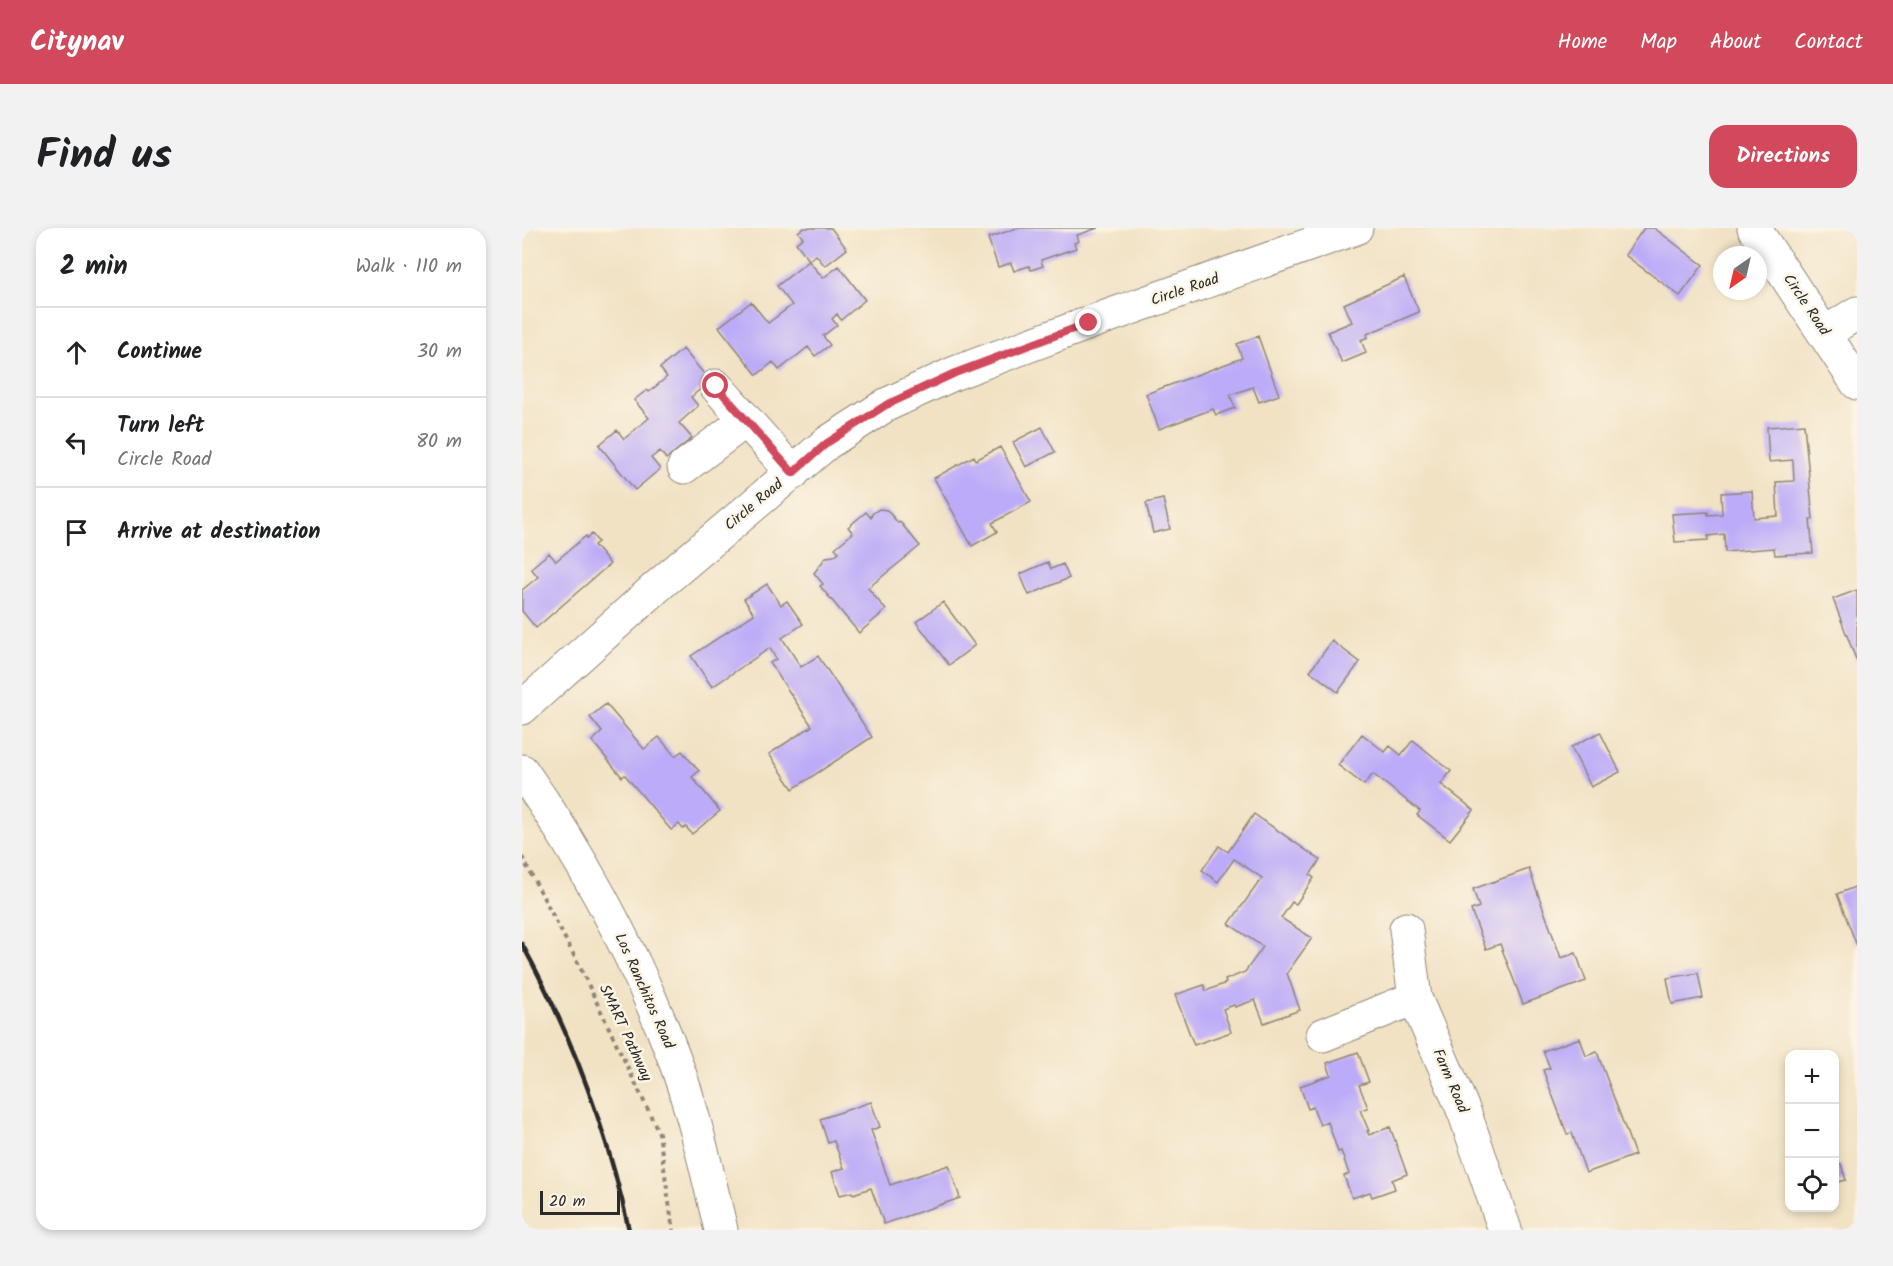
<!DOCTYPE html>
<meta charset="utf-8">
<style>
:root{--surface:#fff;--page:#f2f2f2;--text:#202124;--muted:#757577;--line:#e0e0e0;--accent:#d1495b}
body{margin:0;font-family:Kalam,sans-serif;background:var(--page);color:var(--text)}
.controls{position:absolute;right:18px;bottom:18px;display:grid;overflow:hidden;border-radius:12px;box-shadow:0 3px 9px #0003}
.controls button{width:54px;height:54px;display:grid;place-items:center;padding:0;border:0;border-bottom:2px solid var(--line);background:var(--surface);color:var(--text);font:30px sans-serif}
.compass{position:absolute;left:1191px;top:18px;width:54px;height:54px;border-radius:50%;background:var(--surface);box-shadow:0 3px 9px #0003;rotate:214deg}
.scale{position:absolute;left:18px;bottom:15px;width:80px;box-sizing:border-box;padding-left:6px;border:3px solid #2b2b2b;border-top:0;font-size:16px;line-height:21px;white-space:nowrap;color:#2b2b2b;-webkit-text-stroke:4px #fcf5e5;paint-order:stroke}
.stop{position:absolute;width:18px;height:18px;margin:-14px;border:4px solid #d1495b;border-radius:50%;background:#fff}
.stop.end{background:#d1495b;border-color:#fff;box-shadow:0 2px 6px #0008}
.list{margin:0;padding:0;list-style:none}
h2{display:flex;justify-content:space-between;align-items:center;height:78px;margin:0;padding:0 24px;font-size:26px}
h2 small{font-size:20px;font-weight:400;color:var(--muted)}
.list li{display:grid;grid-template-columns:39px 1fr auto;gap:18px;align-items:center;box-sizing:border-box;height:90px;padding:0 24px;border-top:2px solid var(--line)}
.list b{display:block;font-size:22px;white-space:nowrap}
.list p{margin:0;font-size:20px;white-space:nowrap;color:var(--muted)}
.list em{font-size:20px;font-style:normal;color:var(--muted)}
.icon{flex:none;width:33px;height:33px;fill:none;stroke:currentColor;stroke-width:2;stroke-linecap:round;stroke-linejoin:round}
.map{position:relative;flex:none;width:1335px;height:1002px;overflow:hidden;border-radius:18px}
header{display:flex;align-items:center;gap:36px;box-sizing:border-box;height:84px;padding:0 30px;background:var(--accent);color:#fff}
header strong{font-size:28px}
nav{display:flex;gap:33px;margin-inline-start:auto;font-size:21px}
.intro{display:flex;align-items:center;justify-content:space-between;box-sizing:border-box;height:144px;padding:0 36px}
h1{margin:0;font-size:42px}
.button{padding:15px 27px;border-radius:18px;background:var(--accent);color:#fff;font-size:21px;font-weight:700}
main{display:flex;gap:36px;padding:0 36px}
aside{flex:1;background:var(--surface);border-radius:18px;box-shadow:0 3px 9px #0003}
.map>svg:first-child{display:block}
</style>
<header>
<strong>Citynav</strong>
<nav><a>Home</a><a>Map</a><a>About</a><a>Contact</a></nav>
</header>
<div class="intro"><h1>Find us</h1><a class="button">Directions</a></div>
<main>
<aside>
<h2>2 min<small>Walk · 110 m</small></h2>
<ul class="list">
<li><svg class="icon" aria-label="ahead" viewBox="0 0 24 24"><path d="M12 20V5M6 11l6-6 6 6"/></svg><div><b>Continue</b></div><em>30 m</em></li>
<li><svg class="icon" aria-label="left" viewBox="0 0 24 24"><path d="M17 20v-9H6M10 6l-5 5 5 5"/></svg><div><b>Turn left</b><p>Circle Road</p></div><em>80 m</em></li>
<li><svg class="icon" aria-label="arrive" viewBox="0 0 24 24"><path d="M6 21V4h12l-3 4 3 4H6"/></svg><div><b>Arrive at destination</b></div></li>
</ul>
</aside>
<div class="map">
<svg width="1335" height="1002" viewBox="0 0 1335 1002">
<rect width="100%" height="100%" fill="#fcf5e5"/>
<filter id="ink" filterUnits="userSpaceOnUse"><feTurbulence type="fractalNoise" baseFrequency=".0167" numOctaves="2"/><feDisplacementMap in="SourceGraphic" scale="12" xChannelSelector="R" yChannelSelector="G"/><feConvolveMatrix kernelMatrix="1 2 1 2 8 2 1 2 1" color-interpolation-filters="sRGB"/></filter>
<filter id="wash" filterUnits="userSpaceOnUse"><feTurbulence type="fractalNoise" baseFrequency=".008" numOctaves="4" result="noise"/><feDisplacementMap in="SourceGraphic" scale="24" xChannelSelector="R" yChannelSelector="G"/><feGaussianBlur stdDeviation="1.35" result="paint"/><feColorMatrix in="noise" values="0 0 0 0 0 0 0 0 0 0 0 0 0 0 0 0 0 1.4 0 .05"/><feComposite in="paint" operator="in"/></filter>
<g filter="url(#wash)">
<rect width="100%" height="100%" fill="#f1e2c4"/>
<g id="blocks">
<path fill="#bcabf8" d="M282 0H309L325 21 303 38 294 27 287 32 274 15 281 10 276 4Z
M495 0H576L555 7 557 13 552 15 554 20 519 32 521 38 509 42 507 38 492 43 489 35 476 39 466 10Z
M1122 0H1132L1181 37 1158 68 1103 27Z
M287 33 301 50 317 38 343 72 319 92 315 86 310 91 315 97 301 108 308 117 293 128 286 119 257 142 251 134 235 147 197 99 229 74 246 95 270 77 255 58Z
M882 49 897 84 845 106 846 109 839 112 844 125 820 135 806 104 830 94 822 76Z
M736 108 757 167 737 174 731 159 708 167 713 180 694 187 691 181 637 201 624 166 720 130 715 116Z
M161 121 188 153 169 169 176 178 157 195 170 210 144 231 138 223 129 230 138 241 113 262 77 217 95 202 102 211 127 190 112 172 125 162 127 164 145 149 138 140Z
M1282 196 1291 291H1288L1291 325 1253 327 1252 320 1203 324 1202 306 1186 308V312L1153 314 1150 286 1186 284V287L1200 286 1199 265 1230 263 1232 290 1256 288 1254 254 1272 253 1271 232 1247 234 1245 199Z
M520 199 533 224 504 239 491 214Z
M478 219 509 274 470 295 475 304 450 318 412 250 452 228 454 232Z
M641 271 648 301 631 305 624 275Z
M357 281 365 282 376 295 378 294 398 318 346 360 364 382 337 405 298 358 301 356 292 345 304 329 312 328 317 324 313 320 331 305 326 299 344 284 349 290 350 286Z
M70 306 76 314 72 317 88 336 14 400 0 383V362L16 349 9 340 27 325 34 333 64 308 65 310Z
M526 334 529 341 541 336 547 350 507 367 498 346Z
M245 356 259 377 265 373 281 396 260 410 279 439 296 428 350 509 271 561 247 526 290 498 248 435 254 431 248 420 190 459 169 428 232 386 222 371Z
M1335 362V434L1311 371Z
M421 374 453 417 427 437 394 394Z
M810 413 838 434 816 464 788 443Z
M84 476 122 521 137 509 153 528 160 523 177 543 170 549 198 583 170 606 164 599 161 601 157 596 149 602 103 547 100 549 70 513 80 504 68 489Z
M1078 504 1098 544 1069 559 1049 519Z
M840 506 863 524 868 518 879 527 891 512 929 543 919 556 952 582 928 612 895 587 898 583 851 546 842 557 816 537Z
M732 586 798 632 788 647 792 650 774 676 770 674 759 690 790 710 765 745 778 782 742 795 733 772 713 779 712 777 701 781 709 804 672 817 653 767 682 757 684 763 704 755 703 752 723 744 741 719 707 696 740 650 712 631 696 654 680 642 697 618 706 624Z
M1007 641 1039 730 1054 725 1064 753 1001 776 978 716 964 721 949 682 957 679 951 661Z
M1335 658V718L1315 666Z
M1176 745 1181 770 1150 776 1145 750Z
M1058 810 1064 828 1075 824 1113 927 1064 945 1050 905 1045 906 1021 842 1028 840 1021 823Z
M836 824 847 854 837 857 846 880 838 882 847 903H845L847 907 868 899 885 946 870 952 873 961 850 969 848 964 830 970 822 948 827 946 819 923 816 924 806 894 798 897 791 879 786 881 778 858 809 847 805 835Z
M349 874 358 899 349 902 368 957 427 937 438 970 362 996 349 960 331 966 330 964 318 967 310 944 322 940 312 913 306 915 298 891Z
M1319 936 1324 952 1312 955V938Z"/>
</g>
</g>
<g filter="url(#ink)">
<use href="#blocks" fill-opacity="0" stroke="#8e8678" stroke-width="1.5"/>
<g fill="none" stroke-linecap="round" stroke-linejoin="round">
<g stroke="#8e8678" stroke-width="35">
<path id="minor" d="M1232 0 1335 155
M1303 105 1335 85
M194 158 271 245
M162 239 224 192
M0 480 137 357 305 215 364 177 433 145 567 95 834 0
M884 701 893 770 943 886 983 1002
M801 807 893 770"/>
</g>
<g stroke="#8e8678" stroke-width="35">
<path id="major" d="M0 543C61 630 113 727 151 827 172 884 185 943 199 1002"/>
</g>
<path stroke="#8e8678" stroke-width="4" stroke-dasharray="4.5 4.5" stroke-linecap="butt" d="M0 629 56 735 137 905 151 1002"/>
<use href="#minor" stroke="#fff" stroke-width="33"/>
<use href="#major" stroke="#fff" stroke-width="33"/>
<path stroke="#2b2b2b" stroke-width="4.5" d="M0 716C49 805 85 903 107 1002"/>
</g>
</g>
<g fill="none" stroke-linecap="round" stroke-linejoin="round" filter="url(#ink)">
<path stroke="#d1495b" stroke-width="8" d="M194 158 271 245 305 215 364 177 433 145 567 95"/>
</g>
<g text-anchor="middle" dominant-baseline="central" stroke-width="5" stroke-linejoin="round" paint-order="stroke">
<g font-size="15" fill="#2b2b2b" stroke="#fcf5e5">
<text transform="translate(663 62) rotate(-19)">Circle Road</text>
<text transform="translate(1284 77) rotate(56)">Circle Road</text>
<text transform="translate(232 277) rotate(-40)">Circle Road</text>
<text transform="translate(122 763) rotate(66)">Los Ranchitos Road</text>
<text transform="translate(103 805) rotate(65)">SMART Pathway</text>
<text transform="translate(928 853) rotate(67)">Farm Road</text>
</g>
</g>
</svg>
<div class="controls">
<button>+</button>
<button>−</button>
<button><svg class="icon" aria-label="locate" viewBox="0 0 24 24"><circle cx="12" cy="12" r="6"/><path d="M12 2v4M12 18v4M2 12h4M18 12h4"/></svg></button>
</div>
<svg class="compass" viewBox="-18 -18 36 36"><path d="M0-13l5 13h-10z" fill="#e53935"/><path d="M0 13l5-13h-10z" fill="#757577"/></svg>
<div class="scale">20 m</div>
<div class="stop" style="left:194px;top:158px"></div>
<div class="stop end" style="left:567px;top:95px"></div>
</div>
</main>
